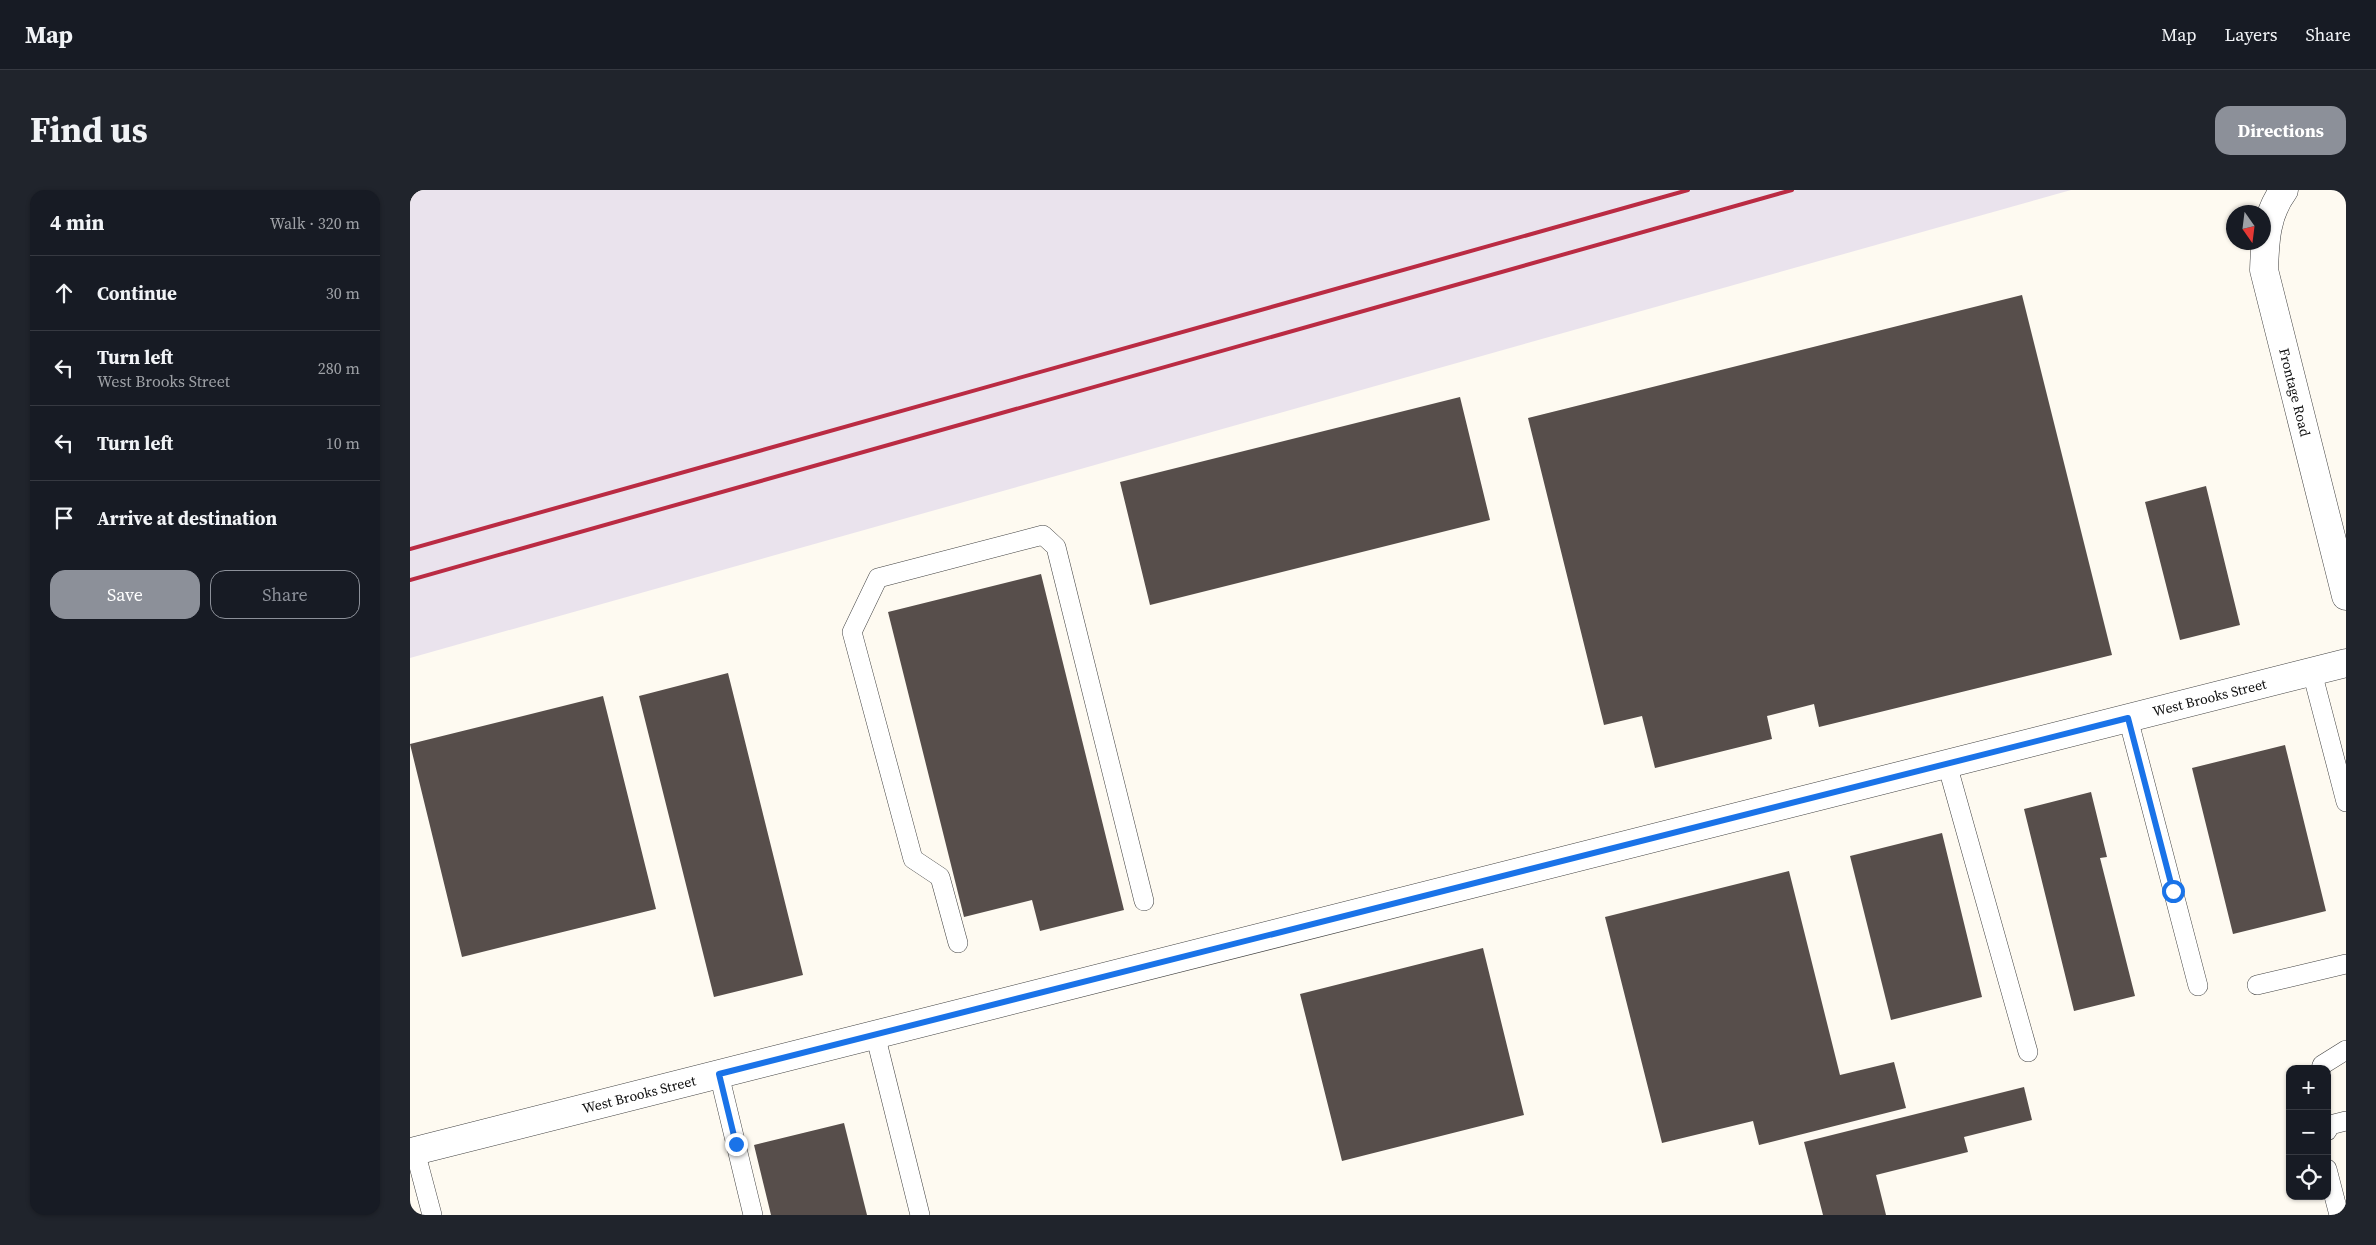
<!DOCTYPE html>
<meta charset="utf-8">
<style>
:root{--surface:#171b24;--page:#20242c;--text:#f1f3f6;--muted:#9ea1a6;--line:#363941;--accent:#8c9099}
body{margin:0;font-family:"Source Serif 4",serif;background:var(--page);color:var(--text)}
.controls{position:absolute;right:15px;bottom:15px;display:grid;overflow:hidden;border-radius:10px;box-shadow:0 1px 4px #0004}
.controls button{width:45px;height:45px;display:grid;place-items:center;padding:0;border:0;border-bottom:1px solid var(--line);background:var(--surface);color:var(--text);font:25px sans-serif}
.compass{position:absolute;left:1816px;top:15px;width:45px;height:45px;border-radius:50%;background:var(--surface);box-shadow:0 1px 4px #0004;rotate:166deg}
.stop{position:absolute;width:15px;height:15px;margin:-11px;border:4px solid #1a73e8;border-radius:50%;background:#fff}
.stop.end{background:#1a73e8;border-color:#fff;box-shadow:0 1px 5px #0008}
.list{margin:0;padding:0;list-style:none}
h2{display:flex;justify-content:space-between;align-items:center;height:65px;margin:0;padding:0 20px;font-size:21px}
h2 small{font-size:16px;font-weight:400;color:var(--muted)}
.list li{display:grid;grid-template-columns:32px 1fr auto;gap:15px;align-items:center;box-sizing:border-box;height:75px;padding:0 20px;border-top:1px solid var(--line)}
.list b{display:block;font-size:19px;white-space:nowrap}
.list p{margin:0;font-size:16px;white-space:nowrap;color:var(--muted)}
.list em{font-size:16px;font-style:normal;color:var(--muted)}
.actions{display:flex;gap:10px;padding:15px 20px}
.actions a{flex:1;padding:11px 0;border:1px solid var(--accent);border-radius:15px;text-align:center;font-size:18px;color:var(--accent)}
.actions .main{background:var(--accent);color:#fff}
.icon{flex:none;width:28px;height:28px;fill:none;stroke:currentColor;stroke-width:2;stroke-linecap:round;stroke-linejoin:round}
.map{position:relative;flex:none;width:1936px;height:1025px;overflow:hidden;border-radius:15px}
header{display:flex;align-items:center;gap:30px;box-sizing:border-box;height:70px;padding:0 25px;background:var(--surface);border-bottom:1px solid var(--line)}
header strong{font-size:24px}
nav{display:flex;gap:28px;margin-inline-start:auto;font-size:18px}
.intro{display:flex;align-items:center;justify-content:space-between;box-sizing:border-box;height:120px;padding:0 30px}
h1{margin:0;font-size:35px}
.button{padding:12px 22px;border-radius:15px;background:var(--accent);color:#fff;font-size:18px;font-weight:700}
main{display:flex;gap:30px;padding:0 30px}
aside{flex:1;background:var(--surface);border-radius:15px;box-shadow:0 1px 4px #0004}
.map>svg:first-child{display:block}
</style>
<header>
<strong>Map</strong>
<nav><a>Map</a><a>Layers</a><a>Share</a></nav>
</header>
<div class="intro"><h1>Find us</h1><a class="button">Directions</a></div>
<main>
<aside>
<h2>4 min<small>Walk · 320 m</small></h2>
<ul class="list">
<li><svg class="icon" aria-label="ahead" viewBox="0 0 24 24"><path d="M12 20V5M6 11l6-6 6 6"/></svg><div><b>Continue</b></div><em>30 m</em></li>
<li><svg class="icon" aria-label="left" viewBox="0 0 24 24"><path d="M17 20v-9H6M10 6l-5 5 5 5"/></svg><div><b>Turn left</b><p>West Brooks Street</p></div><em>280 m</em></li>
<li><svg class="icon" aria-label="left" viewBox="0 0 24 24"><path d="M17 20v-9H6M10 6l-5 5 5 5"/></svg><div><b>Turn left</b></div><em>10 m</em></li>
<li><svg class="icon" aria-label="arrive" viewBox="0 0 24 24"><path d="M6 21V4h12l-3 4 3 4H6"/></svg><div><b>Arrive at destination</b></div></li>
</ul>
<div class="actions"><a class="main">Save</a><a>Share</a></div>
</aside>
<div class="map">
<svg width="1936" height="1025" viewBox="0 0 1936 1025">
<rect width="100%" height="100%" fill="#fefaf1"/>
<path fill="#eae3ed" d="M0 0H1661L0 468Z"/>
<path fill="#574e4b" d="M1612 105 1702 465 1409 537 1404 514 1357 526 1362 549 1245 578 1232 526 1194 535 1118 228Z
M1050 207 1080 330 740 415 710 292Z
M1796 296 1830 435 1770 450 1735 312Z
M631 384 714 720 630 741 622 710 554 727 478 422Z
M318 483 393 785 304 807 229 506Z
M193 506 246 719 52 767 0 554Z
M1875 555 1916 721 1823 744 1782 578Z
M1681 602 1697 667 1690 668 1725 806 1664 821 1614 619Z
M1532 643 1572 807 1481 830 1440 666Z
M1379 681 1430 885 1484 872 1496 918 1349 955 1343 931 1252 953 1195 727Z
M1073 758 1114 925 932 971 890 804Z
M1614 897 1622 930 1554 947 1558 962 1466 985 1476 1025H1413L1394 952Z
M434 933 457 1025H361L344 955Z"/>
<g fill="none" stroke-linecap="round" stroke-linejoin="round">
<g stroke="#414141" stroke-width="20">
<path id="lane" d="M1902 482 1936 612
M1718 528 1788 796
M1537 574 1618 862
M548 753 530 687 503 669 442 442 468 388 633 345 646 357 734 711
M1847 795 1936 774
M465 844 510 1025
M1911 879 1912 875 1936 860
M309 884 343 1025
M1917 941 1920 935 1936 931
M5 961 22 1025
M1917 979 1929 1025"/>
</g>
<g stroke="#414141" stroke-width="29">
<g id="street">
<path id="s1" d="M1874 0C1856 24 1855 51 1854 80L1936 406"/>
<path id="s2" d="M5 961 1936 473"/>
</g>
</g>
<use href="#lane" stroke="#fff" stroke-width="19"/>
<use href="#street" stroke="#fff" stroke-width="28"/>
<path stroke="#ba2b43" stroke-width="4" d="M0 359 1278 0
M0 390 1382 0"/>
</g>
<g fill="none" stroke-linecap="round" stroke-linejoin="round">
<path stroke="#1a73e8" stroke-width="6" d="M326 954 309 884 1718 528 1763 701"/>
</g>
<g text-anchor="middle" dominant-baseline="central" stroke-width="5" stroke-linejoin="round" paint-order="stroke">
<g font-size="14" fill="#0e0e0e" stroke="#fff">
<text stroke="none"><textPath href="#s1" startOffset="210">Frontage Road</textPath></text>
<text stroke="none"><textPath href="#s2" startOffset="1851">West Brooks Street</textPath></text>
<text stroke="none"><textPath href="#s2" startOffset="231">West Brooks Street</textPath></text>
</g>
</g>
</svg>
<div class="controls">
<button>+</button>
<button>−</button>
<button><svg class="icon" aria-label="locate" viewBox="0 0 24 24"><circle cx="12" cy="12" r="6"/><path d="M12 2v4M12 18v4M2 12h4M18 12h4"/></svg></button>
</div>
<svg class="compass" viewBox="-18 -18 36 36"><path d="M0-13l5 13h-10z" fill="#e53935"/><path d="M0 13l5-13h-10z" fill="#9ea1a6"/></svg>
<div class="stop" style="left:1763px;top:701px"></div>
<div class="stop end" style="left:326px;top:954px"></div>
</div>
</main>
